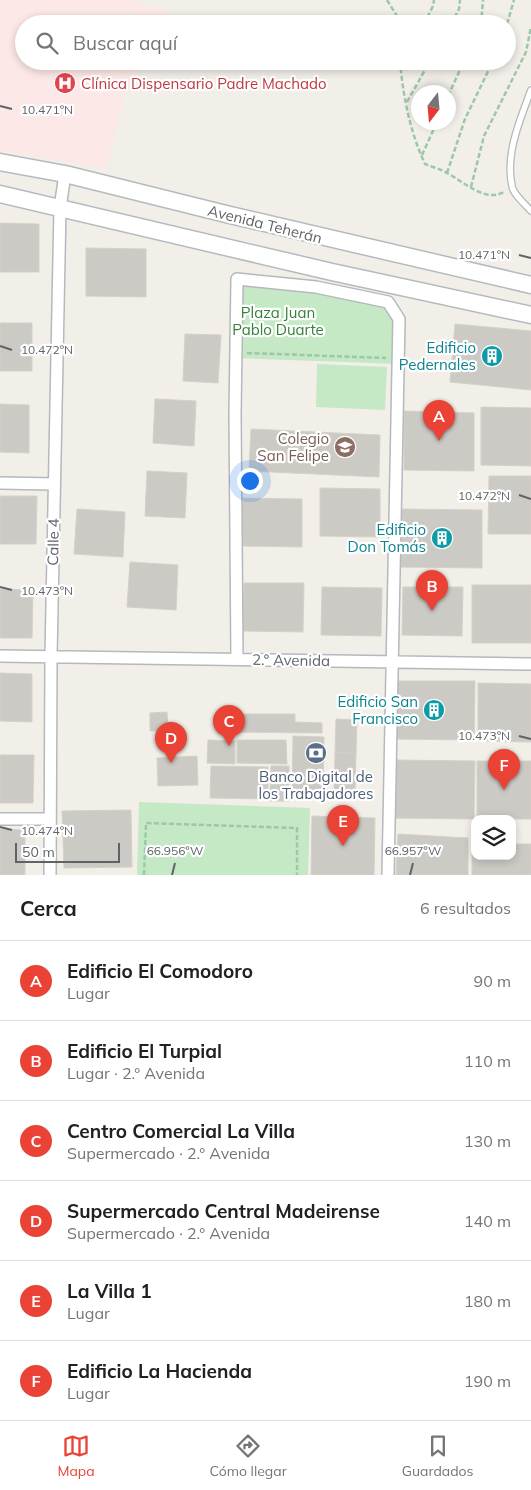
<!DOCTYPE html>
<html lang="es">
<meta charset="utf-8">
<style>
:root{--surface:#fff;--page:#f6f6f6;--text:#202124;--muted:#757577;--line:#e0e0e0;--accent:#ea4335}
body{margin:0;font-family:Mulish,sans-serif;background:var(--page);color:var(--text)}
.controls{position:absolute;right:15px;bottom:15px;display:grid;overflow:hidden;border-radius:10px;box-shadow:0 2px 8px #0003}
.controls button{width:45px;height:45px;display:grid;place-items:center;padding:0;border:0;border-bottom:1px solid var(--line);background:var(--surface);color:var(--text);font:25px sans-serif}
.compass{position:absolute;left:411px;top:85px;width:45px;height:45px;border-radius:50%;background:var(--surface);box-shadow:0 2px 8px #0003;rotate:196deg}
.scale{position:absolute;left:15px;bottom:12px;width:105px;box-sizing:border-box;padding-left:5px;border:2px solid #5f6368;border-top:0;font-size:14px;line-height:18px;white-space:nowrap;color:#5f6368;-webkit-text-stroke:4px #fff;paint-order:stroke}
.you{position:absolute;left:249px;top:480px;width:18px;height:18px;margin:-12px;border:4px solid #fff;border-radius:50%;background:#1a73e8;box-shadow:0 0 0 8px #1a73e833}
.badge{display:grid;place-items:center;width:32px;height:32px;border-radius:50%;background:var(--accent);color:#fff;font-size:16px;font-weight:700}
.pin{position:absolute;translate:-50% -41px;filter:drop-shadow(0 1px 2px #0008)}
.pin::after{content:'';position:absolute;top:26px;width:18px;height:15px;background:inherit;clip-path:polygon(0 0,100% 0,50% 100%)}
.list{margin:0;padding:0;list-style:none}
h2{display:flex;justify-content:space-between;align-items:center;height:65px;margin:0;padding:0 20px;font-size:21px}
h2 small{font-size:16px;font-weight:400;color:var(--muted)}
.list li{display:grid;grid-template-columns:32px 1fr auto;gap:15px;align-items:center;box-sizing:border-box;height:80px;padding:0 20px;border-top:1px solid var(--line)}
.list b{display:block;font-size:19px;white-space:nowrap}
.list p{margin:0;font-size:16px;white-space:nowrap;color:var(--muted)}
.list em{font-size:16px;font-style:normal;color:var(--muted)}
.icon{flex:none;width:28px;height:28px;fill:none;stroke:currentColor;stroke-width:2;stroke-linecap:round;stroke-linejoin:round}
.map{position:relative;flex:none;width:531px;height:875px;overflow:hidden}
.search{position:absolute;background:var(--surface);box-shadow:0 2px 8px #0003;left:15px;right:15px;top:15px;height:55px;display:flex;align-items:center;gap:12px;box-sizing:border-box;padding:0 18px;border-radius:28px;color:var(--muted);font-size:19px}
.sheet{height:545px;background:var(--surface)}
nav{display:flex;justify-content:space-around;align-items:center;box-sizing:border-box;height:70px;border-top:1px solid var(--line);background:var(--surface);font-size:14px;color:var(--muted)}
nav a{display:grid;justify-items:center;gap:2px}
nav .on{color:var(--accent)}
.map>svg:first-child{display:block}
</style>
<div class="map">
<svg width="531" height="875" viewBox="0 0 531 875">
<rect width="100%" height="100%" fill="#f1efe8"/>
<path fill="#fce8e6" d="M0 0H129L173 14 167 24H24V61H143L125 91 107 169 0 151Z"/>
<path fill="#c5e8c5" d="M237 279 387 302 399 319 398 364 237 358Z
M317 364 387 367 385 410 316 407Z
M139 802 310 808 308 875H137Z"/>
<path fill="#cccac5" stroke="#d6d1c6" d="M0 223 39 224V272H0Z
M86 248 146 249V297L86 296Z
M0 323H32V371H0Z
M455 324 531 331V390L450 382Z
M185 334 221 335 218 383 183 381Z
M155 399 196 401 194 446 153 443Z
M0 404 29 405V453L0 452Z
M481 407 531 408V466L481 465Z
M404 411 474 413V471L404 470Z
M251 429 380 435 379 477 249 471Z
M147 471 187 473 185 518 145 516Z
M489 476H531V534H488Z
M320 488 380 489V537L320 536Z
M0 496H37L36 544H0Z
M242 498 302 499V547L242 546Z
M77 509 125 512 123 557 74 554Z
M401 509 482 510V568L401 567Z
M130 562 178 565 176 610 127 607Z
M244 583H304L303 632 243 631Z
M472 585H531V643H472Z
M322 587 382 588 381 636 321 635Z
M403 587H463L462 636 402 635Z
M0 589 33 590 32 638H0Z
M0 673 32 674V722L0 721Z
M394 681H475L474 740 393 739Z
M478 683 531 684V742L478 741Z
M167 712 168 731H150V713Z
M224 714H295V722L322 723V733L224 732Z
M336 719 357 720 356 754 335 752Z
M293 736 324 737 323 793H292Z
M208 740 235 741V764L207 763Z
M237 740H286L287 764 237 763Z
M335 752 356 754 355 794 334 793Z
M0 755H34L33 803H0Z
M197 756 198 785 158 786 157 758Z
M394 760 475 761 474 819 393 818Z
M477 761H531V819H477Z
M211 766 268 767V799L210 798Z
M271 766H289V801H270Z
M131 810 132 867 64 868 62 811Z
M312 816 375 818 374 875H311Z
M0 829 25 830V875H0Z
M398 834 468 838V875H396Z
M472 843H475V856H512V844H531V875H472Z"/>
<g fill="none" stroke-linecap="round" stroke-linejoin="round">
<g stroke="#b5b8bc" stroke-width="8">
<path id="lane" d="M531 90C520 120 505 154 512 186 513 194 525 204 531 211"/>
</g>
<g stroke="#b5b8bc" stroke-width="14">
<path id="street" d="M0 483 54 484
M0 656 531 664
M237 659 235 414 237 279 316 287 388 302 399 319 388 875
M0 819H49
M50 875 51 656 60 208 65 174"/>
</g>
<g stroke="#b6babf" stroke-width="19">
<path id="secondary" d="M0 162 65 174 230 215 531 285
M0 194 332 272 531 315"/>
</g>
<path stroke="#9cc7a9" stroke-width="2.5" stroke-dasharray="5 2.5" stroke-linecap="butt" d="M387 0 397 16V24
M424 24 433 6 434 0
M451 24 459 9 460 0
M481 24 483 0
M507 24 514 0
M400 61C403 96 410 132 425 164 432 167 441 169 447 173 463 181 485 203 504 192
M401 69 405 61
M448 96 464 61
M407 102 430 61
M422 155 437 122
M447 173 465 119 493 61
M471 187 484 136 526 52 531 27
M247 353 386 358
M144 875 146 823 297 828V875"/>
<use href="#lane" stroke="#fff" stroke-width="5.5"/>
<use href="#street" stroke="#fff" stroke-width="11"/>
<use href="#secondary" stroke="#fff" stroke-width="16"/>
</g>
<path fill="none" stroke="#5f6368" stroke-width="2" d="M0 106 12 109M519 255 531 258M0 346 12 350M519 495 531 499M0 587 12 590M519 736 531 739M0 827 12 830M172 875 175 863M410 875 413 863"/>
<defs>
<g id="hospital-disc" transform="scale(1.125)"><circle r="9.5" fill="#e0444e" stroke="#fff"/><path d="M-5-5h3v3.5h4V-5h3V5h-3V1.5h-4V5h-3Z" fill="#fff"/></g>
<g id="building-disc" transform="scale(1.125)"><circle r="9.5" fill="#0f9aa8" stroke="#fff"/><path d="M-4-6H4V6H1V3H-1V6H-4ZM-2.5-4.3h1.7v1.8h-1.7ZM.8-4.3h1.7v1.8H.8ZM-2.5-1h1.7V.8h-1.7ZM.8-1h1.7V.8H.8Z" fill="#fff"/></g>
<g id="school-disc" transform="scale(1.125)"><circle r="9.5" fill="#8d6e63" stroke="#fff"/><path d="M0-5L7-2L0 1L-7-2ZM-4 1L0 2.5L4 1V4Q0 6-4 4Z" fill="#fff"/></g>
<g id="bank-disc" transform="scale(1.125)"><circle r="9.5" fill="#5c6f8a" stroke="#fff"/><path d="M-6-4H6V4H-6ZM0-2.3a2.3 2.3 0 1 0 0 4.6a2.3 2.3 0 1 0 0-4.6Z" fill="#fff"/></g>
</defs>
<g fill-rule="evenodd">
<use href="#hospital-disc" x="65" y="83"/>
<use href="#building-disc" x="492" y="356"/>
<use href="#school-disc" x="345" y="447"/>
<use href="#building-disc" x="442" y="538"/>
<use href="#building-disc" x="434" y="710"/>
<use href="#bank-disc" x="316" y="753"/>
</g>
<g text-anchor="middle" dominant-baseline="central" stroke-width="4.5" stroke-linejoin="round" paint-order="stroke">
<g font-size="15" fill="#be3a42" stroke="#fff" text-anchor="start">
<text x="81" y="83">Clínica Dispensario Padre Machado</text>
</g>
<g font-size="15" fill="#5f6368" stroke="#fff">
<text transform="translate(265 224) rotate(14)">Avenida Teherán</text>
<text transform="translate(53 542) rotate(-89)">Calle 4</text>
<text transform="translate(291 660) rotate(1)">2.° Avenida</text>
</g>
<g font-size="15" fill="#348238" stroke="#fff">
<text x="278" y="312">Plaza Juan<tspan x="278" dy="17">Pablo Duarte</tspan></text>
</g>
<g font-size="15" fill="#0d838f" stroke="#fff" text-anchor="end">
<text x="476" y="347">Edificio<tspan x="476" dy="17">Pedernales</tspan></text>
<text x="426" y="529">Edificio<tspan x="426" dy="17">Don Tomás</tspan></text>
<text x="418" y="701">Edificio San<tspan x="418" dy="17">Francisco</tspan></text>
</g>
<g font-size="15" fill="#785e54" stroke="#fff" text-anchor="end">
<text x="329" y="438">Colegio<tspan x="329" dy="17">San Felipe</tspan></text>
</g>
<g font-size="15" fill="#4e5e75" stroke="#fff">
<text x="316" y="776">Banco Digital de<tspan x="316" dy="17">los Trabajadores</tspan></text>
</g>
</g>
<g font-size="12" text-anchor="middle" fill="#5f6368" stroke="#fff" stroke-width="4.5" stroke-linejoin="round" paint-order="stroke">
<text x="47" y="114">10.471°N</text>
<text x="484" y="259">10.471°N</text>
<text x="47" y="354">10.472°N</text>
<text x="484" y="500">10.472°N</text>
<text x="47" y="595">10.473°N</text>
<text x="484" y="740">10.473°N</text>
<text x="47" y="835">10.474°N</text>
<text x="175" y="855">66.956°W</text>
<text x="413" y="855">66.957°W</text>
</g>
</svg>
<div class="controls">
<button><svg class="icon" aria-label="layers" viewBox="0 0 24 24"><path d="M12 4l9 5-9 5-9-5zM3 14l9 5 9-5"/></svg></button>
</div>
<svg class="compass" viewBox="-18 -18 36 36"><path d="M0-13l5 13h-10z" fill="#e53935"/><path d="M0 13l5-13h-10z" fill="#757577"/></svg>
<div class="scale">50 m</div>
<div class="you"></div>
<div class="pin badge" style="left:439px;top:441px">A</div>
<div class="pin badge" style="left:432px;top:611px">B</div>
<div class="pin badge" style="left:229px;top:746px">C</div>
<div class="pin badge" style="left:171px;top:763px">D</div>
<div class="pin badge" style="left:343px;top:846px">E</div>
<div class="pin badge" style="left:504px;top:790px">F</div>
<div class="search"><svg class="icon" aria-label="search" viewBox="0 0 24 24"><circle cx="10" cy="10" r="6"/><path d="M15 15l6 6"/></svg>Buscar aquí</div>
</div>
<section class="sheet">
<h2>Cerca<small>6 resultados</small></h2>
<ul class="list">
<li><span class="badge">A</span><div><b>Edificio El Comodoro</b><p>Lugar</p></div><em>90 m</em></li>
<li><span class="badge">B</span><div><b>Edificio El Turpial</b><p>Lugar · 2.° Avenida</p></div><em>110 m</em></li>
<li><span class="badge">C</span><div><b>Centro Comercial La Villa</b><p>Supermercado · 2.° Avenida</p></div><em>130 m</em></li>
<li><span class="badge">D</span><div><b>Supermercado Central Madeirense</b><p>Supermercado · 2.° Avenida</p></div><em>140 m</em></li>
<li><span class="badge">E</span><div><b>La Villa 1</b><p>Lugar</p></div><em>180 m</em></li>
<li><span class="badge">F</span><div><b>Edificio La Hacienda</b><p>Lugar</p></div><em>190 m</em></li>
</ul>
</section>
<nav>
<a class="on"><svg class="icon" aria-label="map" viewBox="0 0 24 24"><path d="M3 6l6-2 6 2 6-2v14l-6 2-6-2-6 2zM9 4v14M15 6v14"/></svg>Mapa</a>
<a><svg class="icon" aria-label="directions" viewBox="0 0 24 24"><path d="M12 3l9 9-9 9-9-9zM9 14v-3h6M13 9l2 2-2 2"/></svg>Cómo llegar</a>
<a><svg class="icon" aria-label="saved" viewBox="0 0 24 24"><path d="M7 4h10v16l-5-4-5 4z"/></svg>Guardados</a>
</nav>
